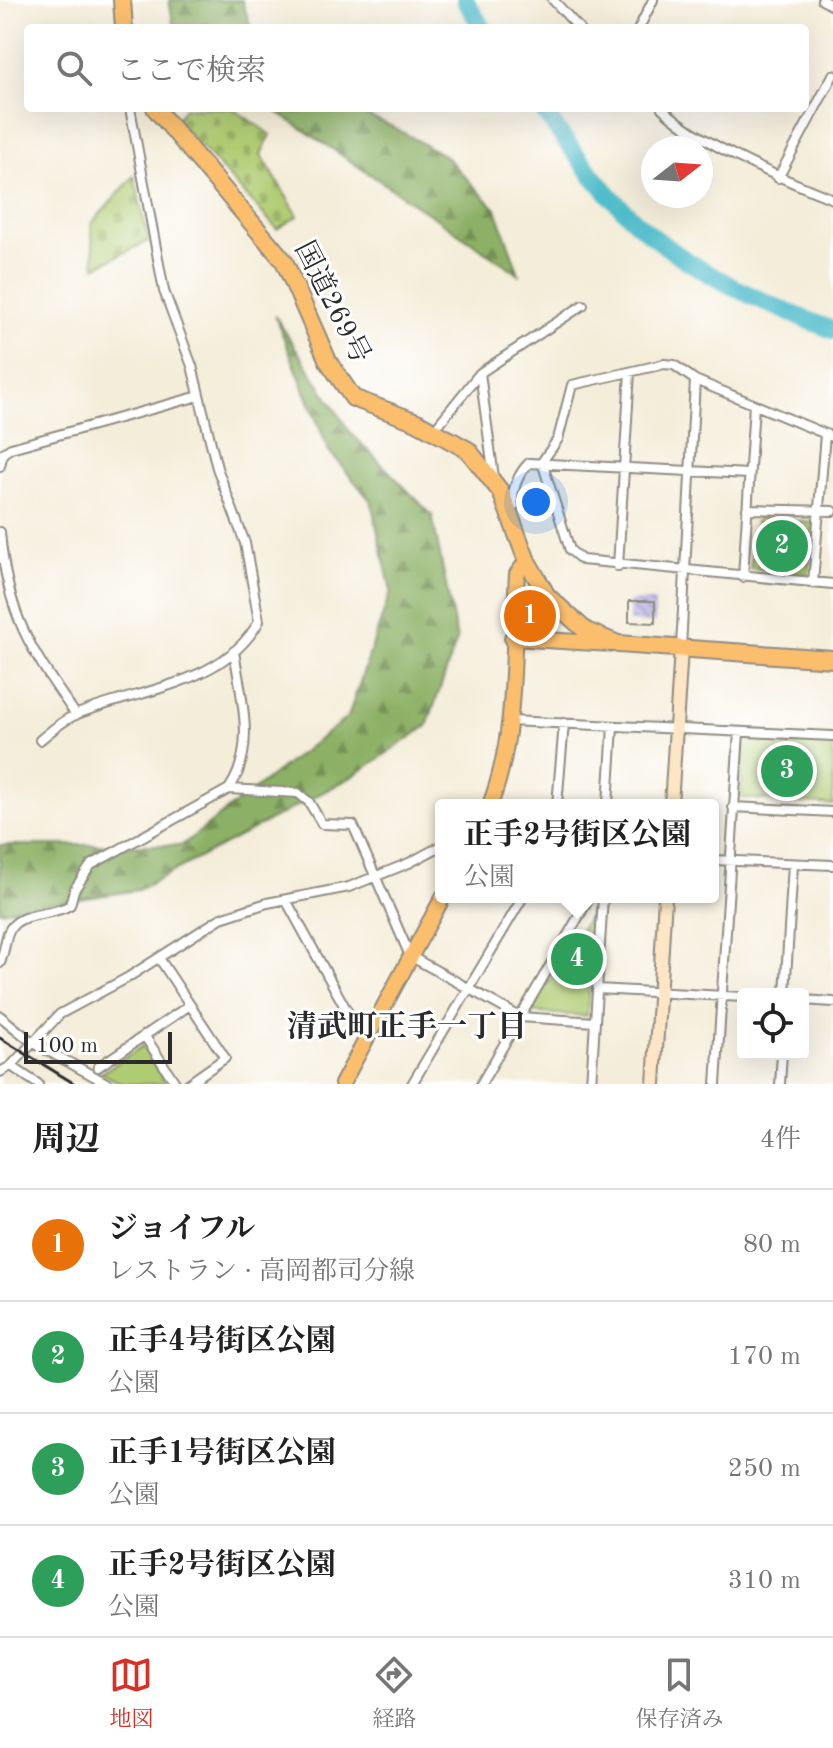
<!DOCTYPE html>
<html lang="ja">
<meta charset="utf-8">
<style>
:root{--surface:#fff;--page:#f2f2f2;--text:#222;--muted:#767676;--line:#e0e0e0;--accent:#d93025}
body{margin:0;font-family:"Old Standard TT","Noto Serif JP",serif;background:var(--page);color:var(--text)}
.controls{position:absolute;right:24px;bottom:24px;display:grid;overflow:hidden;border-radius:8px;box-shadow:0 8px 32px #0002}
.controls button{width:72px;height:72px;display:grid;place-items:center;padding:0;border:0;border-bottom:2px solid var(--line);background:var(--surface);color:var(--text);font:40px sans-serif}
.compass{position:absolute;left:641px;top:136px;width:72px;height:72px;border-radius:50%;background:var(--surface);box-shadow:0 8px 32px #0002;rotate:73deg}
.scale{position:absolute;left:24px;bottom:20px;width:148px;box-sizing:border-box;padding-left:8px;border:4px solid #2b2b2b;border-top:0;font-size:22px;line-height:28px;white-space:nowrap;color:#2b2b2b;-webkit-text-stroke:6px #fff;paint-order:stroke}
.you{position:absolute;left:536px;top:502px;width:28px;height:28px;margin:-20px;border:6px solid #fff;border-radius:50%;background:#1a73e8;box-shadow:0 0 0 12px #1a73e833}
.badge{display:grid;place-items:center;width:52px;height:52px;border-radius:50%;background:var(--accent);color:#fff;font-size:26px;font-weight:700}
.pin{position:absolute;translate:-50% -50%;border:4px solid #fff;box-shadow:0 2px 8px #0006}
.popup{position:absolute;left:435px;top:799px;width:284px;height:104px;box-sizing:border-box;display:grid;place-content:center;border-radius:8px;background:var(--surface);filter:drop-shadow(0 2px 6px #0005);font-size:26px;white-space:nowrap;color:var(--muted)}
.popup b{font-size:30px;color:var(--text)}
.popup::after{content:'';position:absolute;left:50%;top:100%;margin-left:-16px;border:16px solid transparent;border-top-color:var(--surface)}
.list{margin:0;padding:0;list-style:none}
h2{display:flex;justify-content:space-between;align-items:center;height:104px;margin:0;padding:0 32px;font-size:34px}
h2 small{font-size:26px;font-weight:400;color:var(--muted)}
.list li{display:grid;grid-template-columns:52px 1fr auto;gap:24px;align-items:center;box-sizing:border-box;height:112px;padding:0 32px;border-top:2px solid var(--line)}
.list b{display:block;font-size:30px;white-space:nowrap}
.list p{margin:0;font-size:26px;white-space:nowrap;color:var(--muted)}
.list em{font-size:26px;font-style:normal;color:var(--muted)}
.icon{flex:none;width:44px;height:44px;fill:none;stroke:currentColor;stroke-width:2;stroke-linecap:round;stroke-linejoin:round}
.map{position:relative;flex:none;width:833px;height:1084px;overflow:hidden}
.search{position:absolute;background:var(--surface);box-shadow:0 8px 32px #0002;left:24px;right:24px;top:24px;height:88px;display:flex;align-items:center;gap:20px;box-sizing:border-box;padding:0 28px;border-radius:8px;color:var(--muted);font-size:30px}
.sheet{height:552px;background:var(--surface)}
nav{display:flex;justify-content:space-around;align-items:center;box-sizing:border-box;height:112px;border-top:2px solid var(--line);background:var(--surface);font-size:22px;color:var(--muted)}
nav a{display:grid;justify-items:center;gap:4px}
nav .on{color:var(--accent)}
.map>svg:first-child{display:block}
</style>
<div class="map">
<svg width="833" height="1084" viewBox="0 0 833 1084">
<defs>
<pattern id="forest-firs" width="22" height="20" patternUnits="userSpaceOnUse" patternTransform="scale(2)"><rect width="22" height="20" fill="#8cb065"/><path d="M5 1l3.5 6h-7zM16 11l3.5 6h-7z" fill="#738f53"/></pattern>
<pattern id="cemetery-stones" width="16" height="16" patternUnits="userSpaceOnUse" patternTransform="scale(2)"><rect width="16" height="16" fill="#b0cc73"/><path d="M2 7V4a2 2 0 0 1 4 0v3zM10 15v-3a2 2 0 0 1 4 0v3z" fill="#98af64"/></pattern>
<pattern id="building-back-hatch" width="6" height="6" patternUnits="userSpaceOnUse" patternTransform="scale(2)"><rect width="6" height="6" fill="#b9b4e0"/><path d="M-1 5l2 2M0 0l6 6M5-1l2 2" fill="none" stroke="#9793b6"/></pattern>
</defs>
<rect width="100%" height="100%" fill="#fff"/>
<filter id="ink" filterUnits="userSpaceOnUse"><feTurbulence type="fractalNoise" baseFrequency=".0125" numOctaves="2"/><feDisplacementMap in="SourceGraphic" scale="16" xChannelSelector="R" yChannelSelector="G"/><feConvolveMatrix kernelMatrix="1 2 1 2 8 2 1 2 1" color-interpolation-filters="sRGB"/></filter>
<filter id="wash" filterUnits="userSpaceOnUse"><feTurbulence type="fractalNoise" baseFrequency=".006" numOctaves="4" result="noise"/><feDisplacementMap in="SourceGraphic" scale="32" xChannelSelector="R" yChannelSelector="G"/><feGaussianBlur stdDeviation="1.8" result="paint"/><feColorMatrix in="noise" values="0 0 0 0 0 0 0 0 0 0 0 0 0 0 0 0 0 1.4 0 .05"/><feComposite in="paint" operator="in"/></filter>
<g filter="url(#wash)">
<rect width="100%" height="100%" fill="#f4edd9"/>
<path fill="url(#forest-firs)" stroke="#5c6e48" stroke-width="2" d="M169 0H242L251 28H174Z
M271 108H348L393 127 445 156 496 209 519 274Z
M275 316 350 432 432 515 457 640 427 726 352 777 138 890 0 911V845H182L348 717 391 591 371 501 329 451Z"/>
<path fill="url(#cemetery-stones)" stroke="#6e7c4f" stroke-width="2" d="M184 108H232L271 135 261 154 298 216 277 229 176 120Z
M134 176 149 241 95 267 91 224Z"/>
<path fill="#b0cc73" stroke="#6e7c4f" stroke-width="2" d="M757 517 813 523 809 574 750 568Z
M743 740 833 744V805L741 798Z
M595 906 587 1016 530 1012Z
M143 1046 166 1084H123L101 1073Z"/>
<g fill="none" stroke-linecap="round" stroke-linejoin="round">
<path stroke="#51bdcb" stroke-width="18" d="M465 0 482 28
M541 108C569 146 601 189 635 221 689 271 765 304 833 330"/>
</g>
<g id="blocks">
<path fill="url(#building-back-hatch)" d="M629 601H655V623L629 622Z
M525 606 542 607 541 630 525 629Z"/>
</g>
</g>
<g filter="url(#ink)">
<use href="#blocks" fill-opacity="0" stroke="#908c82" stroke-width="2"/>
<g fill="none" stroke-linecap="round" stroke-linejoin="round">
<g stroke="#908c82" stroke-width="12">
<path id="street" d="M553 0 579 28
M822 0 833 6
M639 28 653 0
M662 108C697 143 785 180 833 199
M778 178 833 75
M434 430 480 373
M542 462 558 439 572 385 664 364 674 365 695 380 833 437
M542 462 570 550 582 560 833 584
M0 466 3 453 11 448 199 396
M494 478 480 373 583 305
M514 506C510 491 519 473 529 463L749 474
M747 509 833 511
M0 532C7 615 30 649 76 715
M618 566 630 372
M743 577 754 405
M813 583 825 434
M681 648 695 380
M510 721 833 736
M40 740C51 731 62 721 75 715 135 690 225 685 259 621L245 543 217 468 192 366 164 291 130 108
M229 789 298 793 309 802 322 824 353 825 410 956 520 1017 595 1022
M557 805 564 723
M608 805 613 726
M733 807 833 812
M713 860 833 865
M286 900 352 1020 368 1032
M159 958 225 1058 188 1084
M0 963C4 953 5 942 8 933 17 910 52 917 70 905L74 890 91 865 229 789C257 748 241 698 234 651
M597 989 743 997
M785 994 793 864
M803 1000 833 1002
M0 1016 32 1042 108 1084
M144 1035 176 1084
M11 1066 38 1084
M98 1067 190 1005
M0 1072 11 1066 60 1014 127 978 221 918 267 903 349 887 409 863 441 846
M412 1084 523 897
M481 1084 590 897
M591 1084 603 897
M716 1084 739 732
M780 1084 782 1054"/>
</g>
<g stroke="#908c82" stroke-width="16">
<path id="secondary" d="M671 805 681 649
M654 1084 665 897"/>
</g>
<g stroke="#908c82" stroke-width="18">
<path id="primary" d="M512 638 612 644
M490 805C518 733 512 650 517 574L527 561
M342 1084 443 897"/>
</g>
<g stroke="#908c82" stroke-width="20">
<path id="highway" d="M122 0 124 28
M155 108 284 261 328 361 353 398 417 422 468 450 501 492 527 561 547 596 586 631 618 644 833 659"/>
</g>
<use href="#street" stroke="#fff" stroke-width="8"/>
<use href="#secondary" stroke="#fde5c5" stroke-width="12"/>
<use href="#primary" stroke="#fabe6d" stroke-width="14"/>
<use href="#highway" stroke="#fabe6d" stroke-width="16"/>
<path stroke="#2b2b2b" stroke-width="3" d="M0 1038 75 1084"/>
</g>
</g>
<g text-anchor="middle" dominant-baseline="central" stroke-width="6" stroke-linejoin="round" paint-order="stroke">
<g font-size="28" fill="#2b2b2b" stroke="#fff">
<text transform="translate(331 303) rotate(63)">国道269号</text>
</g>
<g font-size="30" font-weight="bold" fill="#2b2b2b" stroke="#fff">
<text x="407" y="1028">清武町正手一丁目</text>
</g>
</g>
</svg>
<div class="controls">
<button><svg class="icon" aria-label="locate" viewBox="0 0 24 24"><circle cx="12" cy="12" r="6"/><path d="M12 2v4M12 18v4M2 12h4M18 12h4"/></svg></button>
</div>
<svg class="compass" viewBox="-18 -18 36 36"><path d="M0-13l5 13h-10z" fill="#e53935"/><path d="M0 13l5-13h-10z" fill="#767676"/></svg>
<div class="scale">100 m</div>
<div class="you"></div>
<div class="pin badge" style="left:530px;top:616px;background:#e8710a">1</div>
<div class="pin badge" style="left:782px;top:546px;background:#2e9e5b">2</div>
<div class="pin badge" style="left:787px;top:771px;background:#2e9e5b">3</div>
<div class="pin badge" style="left:577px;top:959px;background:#2e9e5b">4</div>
<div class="popup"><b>正手2号街区公園</b>公園</div>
<div class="search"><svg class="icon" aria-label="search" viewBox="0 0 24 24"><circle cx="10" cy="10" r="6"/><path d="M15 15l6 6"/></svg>ここで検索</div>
</div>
<section class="sheet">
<h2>周辺<small>4件</small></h2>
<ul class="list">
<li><span class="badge" style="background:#e8710a">1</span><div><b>ジョイフル</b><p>レストラン · 高岡都司分線</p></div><em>80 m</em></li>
<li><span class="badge" style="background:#2e9e5b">2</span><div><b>正手4号街区公園</b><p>公園</p></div><em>170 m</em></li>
<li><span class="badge" style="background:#2e9e5b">3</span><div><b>正手1号街区公園</b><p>公園</p></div><em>250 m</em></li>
<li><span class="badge" style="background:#2e9e5b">4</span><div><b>正手2号街区公園</b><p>公園</p></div><em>310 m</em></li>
</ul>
</section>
<nav>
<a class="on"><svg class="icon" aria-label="map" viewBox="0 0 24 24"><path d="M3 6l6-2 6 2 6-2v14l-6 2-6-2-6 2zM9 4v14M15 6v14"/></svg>地図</a>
<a><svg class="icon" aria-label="directions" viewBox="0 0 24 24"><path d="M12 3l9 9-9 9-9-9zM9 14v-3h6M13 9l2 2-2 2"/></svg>経路</a>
<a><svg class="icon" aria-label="saved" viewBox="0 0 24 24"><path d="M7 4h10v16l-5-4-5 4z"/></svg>保存済み</a>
</nav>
